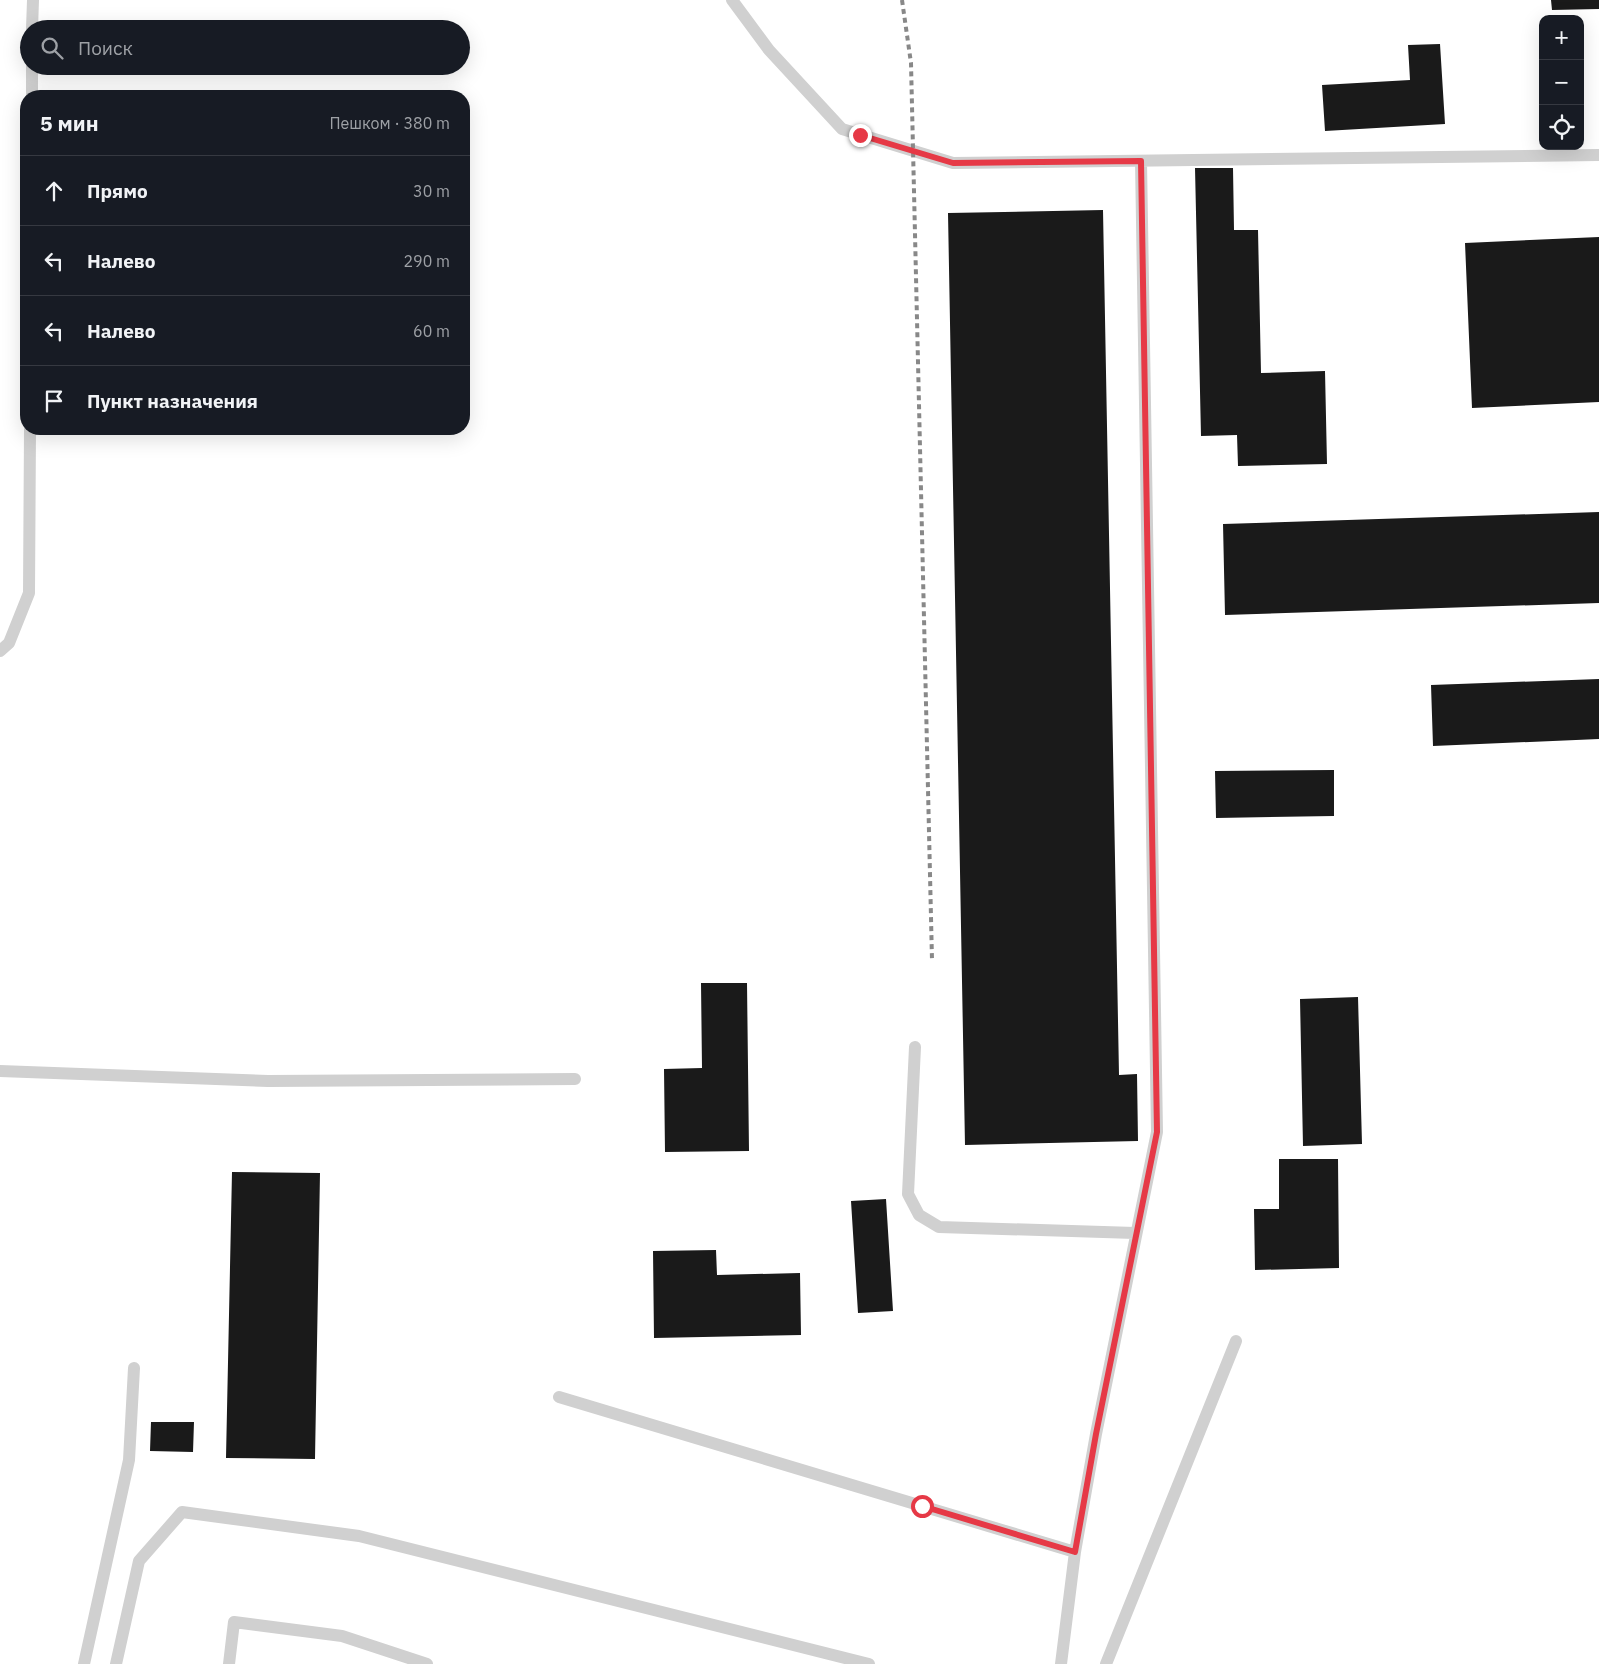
<!DOCTYPE html>
<html lang="ru">
<meta charset="utf-8">
<style>
:root{--surface:#171b24;--page:#242831;--text:#f1f3f6;--muted:#9ea1a6;--line:#363941}
body{margin:0;font-family:"IBM Plex Sans",sans-serif;background:var(--page);color:var(--text)}
.controls{position:absolute;right:15px;top:15px;display:grid;overflow:hidden;border-radius:10px;box-shadow:0 5px 20px #0002}
.controls button{width:45px;height:45px;display:grid;place-items:center;padding:0;border:0;border-bottom:1px solid var(--line);background:var(--surface);color:var(--text);font:25px sans-serif}
.stop{position:absolute;width:15px;height:15px;margin:-11px;border:4px solid #e63946;border-radius:50%;background:#fff}
.stop.end{background:#e63946;border-color:#fff;box-shadow:0 1px 5px #0008}
.list{margin:0;padding:0;list-style:none}
h2{display:flex;justify-content:space-between;align-items:center;height:65px;margin:0;padding:0 20px;font-size:21px}
h2 small{font-size:16px;font-weight:400;color:var(--muted)}
.list li{display:grid;grid-template-columns:32px 1fr auto;gap:15px;align-items:center;box-sizing:border-box;height:70px;padding:0 20px;border-top:1px solid var(--line)}
.list b{display:block;font-size:19px;white-space:nowrap}
.list em{font-size:16px;font-style:normal;color:var(--muted)}
.icon{flex:none;width:28px;height:28px;fill:none;stroke:currentColor;stroke-width:2;stroke-linecap:round;stroke-linejoin:round}
.map{position:relative;flex:none;width:1599px;height:1664px;overflow:hidden}
.search{position:absolute;background:var(--surface);box-shadow:0 5px 20px #0002;left:20px;top:20px;width:450px;height:55px;display:flex;align-items:center;gap:12px;box-sizing:border-box;padding:0 18px;border-radius:28px;color:var(--muted);font-size:19px}
.panel{position:absolute;background:var(--surface);box-shadow:0 5px 20px #0002;left:20px;top:90px;width:450px;height:345px;border-radius:20px}
.map>svg:first-child{display:block}
</style>
<div class="map">
<svg width="1599" height="1664" viewBox="0 0 1599 1664">
<rect width="100%" height="100%" fill="#fff"/>
<path fill="#1a1a1a" d="M1551 0H1599V9L1552 10Z
M1440 44 1445 124 1325 131 1322 85 1410 80 1408 45Z
M1195 168H1233L1234 230H1258L1261 373 1325 371 1327 464 1238 466 1237 435 1201 436Z
M1103 210 1119 1075 1137 1074 1138 1141 965 1145 948 213Z
M1599 237V402L1472 408 1465 243Z
M1599 512V603L1225 615 1223 524Z
M1599 679V739L1433 746 1431 685Z
M1334 770V816L1216 818 1215 771Z
M701 983H747L749 1151 665 1152 664 1069 702 1068Z
M1358 997 1362 1144 1303 1146 1300 999Z
M1279 1159H1338L1339 1268 1255 1270 1254 1209H1279Z
M232 1172 320 1173 315 1459 226 1458Z
M886 1199 893 1311 858 1313 851 1201Z
M716 1250 717 1275 800 1273 801 1335 654 1338 653 1251Z
M151 1422H194L193 1452 150 1451Z"/>
<g fill="none" stroke-linecap="round" stroke-linejoin="round">
<path stroke="#d0d0d0" stroke-width="12" d="M732 0 769 50 842 129 953 163 1599 155
M32 29 33 0
M32 96V66
M0 651 9 643 29 593 30 429
M915 1047 908 1194 919 1215 939 1227 1135 1233
M0 1071 268 1081 575 1079
M559 1397 1075 1552
M84 1664 129 1460 134 1368
M116 1664 139 1561 182 1512 359 1536 869 1664
M229 1664 234 1622 342 1636 427 1664
M1061 1664 1075 1552 1096 1434 1157 1132 1141 161
M1106 1664 1236 1341"/>
<path stroke="#888" stroke-width="4" stroke-dasharray="5 4" stroke-linecap="butt" d="M902 0 911 63 932 960"/>
</g>
<g fill="none" stroke-linecap="round" stroke-linejoin="round">
<path stroke="#e63946" stroke-width="6" d="M860 135 953 163 1141 161 1157 1132 1096 1434 1075 1552 922 1506"/>
</g>
</svg>
<div class="controls">
<button>+</button>
<button>−</button>
<button><svg class="icon" aria-label="locate" viewBox="0 0 24 24"><circle cx="12" cy="12" r="6"/><path d="M12 2v4M12 18v4M2 12h4M18 12h4"/></svg></button>
</div>
<div class="stop" style="left:922px;top:1506px"></div>
<div class="stop end" style="left:860px;top:135px"></div>
<div class="search"><svg class="icon" aria-label="search" viewBox="0 0 24 24"><circle cx="10" cy="10" r="6"/><path d="M15 15l6 6"/></svg>Поиск</div>
<section class="panel">
<h2>5 мин<small>Пешком · 380 m</small></h2>
<ul class="list">
<li><svg class="icon" aria-label="ahead" viewBox="0 0 24 24"><path d="M12 20V5M6 11l6-6 6 6"/></svg><div><b>Прямо</b></div><em>30 m</em></li>
<li><svg class="icon" aria-label="left" viewBox="0 0 24 24"><path d="M17 20v-9H6M10 6l-5 5 5 5"/></svg><div><b>Налево</b></div><em>290 m</em></li>
<li><svg class="icon" aria-label="left" viewBox="0 0 24 24"><path d="M17 20v-9H6M10 6l-5 5 5 5"/></svg><div><b>Налево</b></div><em>60 m</em></li>
<li><svg class="icon" aria-label="arrive" viewBox="0 0 24 24"><path d="M6 21V4h12l-3 4 3 4H6"/></svg><div><b>Пункт назначения</b></div></li>
</ul>
</section>
</div>
